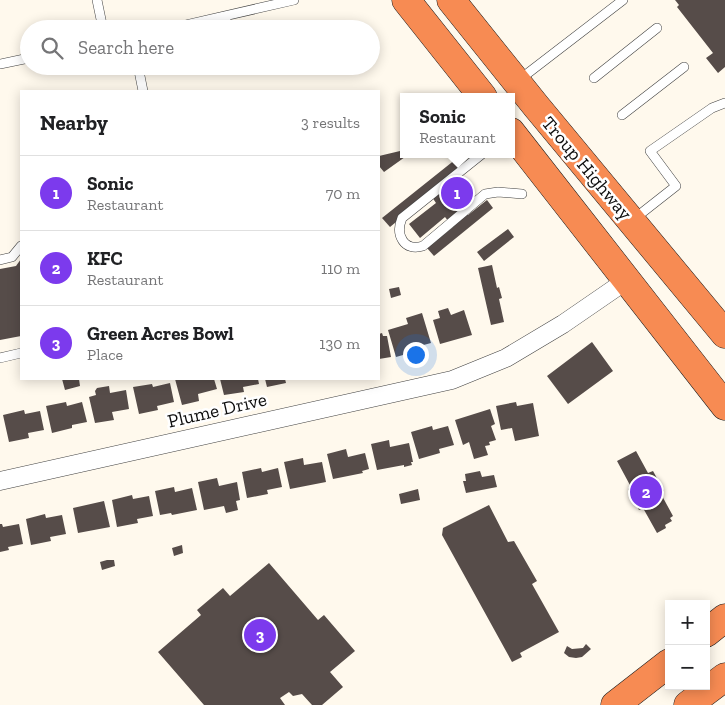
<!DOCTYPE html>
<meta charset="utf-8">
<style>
:root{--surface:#fff;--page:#f2f2f2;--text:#202124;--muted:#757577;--line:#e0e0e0;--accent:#7c3aed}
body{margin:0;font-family:"Zilla Slab",serif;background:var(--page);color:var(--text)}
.controls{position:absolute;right:15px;bottom:15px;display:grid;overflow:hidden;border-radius:0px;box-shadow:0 2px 12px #0003}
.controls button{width:45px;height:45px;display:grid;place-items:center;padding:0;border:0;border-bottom:1px solid var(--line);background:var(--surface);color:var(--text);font:25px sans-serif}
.you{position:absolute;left:415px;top:354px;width:18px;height:18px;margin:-12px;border:4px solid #fff;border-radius:50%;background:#1a73e8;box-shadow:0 0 0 8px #1a73e833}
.badge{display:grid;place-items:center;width:32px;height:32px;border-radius:50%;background:var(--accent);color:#fff;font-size:16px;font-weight:700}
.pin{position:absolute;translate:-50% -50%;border:2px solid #fff;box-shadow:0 1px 5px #0006}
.popup{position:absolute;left:400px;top:93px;width:115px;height:65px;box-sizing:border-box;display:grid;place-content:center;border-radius:0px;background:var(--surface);filter:drop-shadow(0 1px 4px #0005);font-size:16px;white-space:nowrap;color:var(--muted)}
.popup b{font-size:19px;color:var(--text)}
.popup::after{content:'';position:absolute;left:50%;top:100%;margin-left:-10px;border:10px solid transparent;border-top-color:var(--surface)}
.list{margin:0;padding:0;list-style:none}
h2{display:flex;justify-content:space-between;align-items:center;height:65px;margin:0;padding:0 20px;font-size:21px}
h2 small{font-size:16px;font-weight:400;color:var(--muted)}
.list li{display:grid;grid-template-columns:32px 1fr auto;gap:15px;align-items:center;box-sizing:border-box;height:75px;padding:0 20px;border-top:1px solid var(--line)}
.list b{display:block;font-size:19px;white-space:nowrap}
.list p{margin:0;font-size:16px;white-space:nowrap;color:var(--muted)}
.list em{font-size:16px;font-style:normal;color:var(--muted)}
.icon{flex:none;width:28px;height:28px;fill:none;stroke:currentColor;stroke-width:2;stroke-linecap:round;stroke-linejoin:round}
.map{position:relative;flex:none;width:725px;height:705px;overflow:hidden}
.search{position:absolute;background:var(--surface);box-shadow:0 2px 12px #0003;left:20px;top:20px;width:360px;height:55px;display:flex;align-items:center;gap:12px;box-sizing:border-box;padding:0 18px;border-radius:28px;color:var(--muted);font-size:19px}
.panel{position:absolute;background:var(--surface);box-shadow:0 2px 12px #0003;left:20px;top:90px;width:360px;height:290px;border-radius:0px}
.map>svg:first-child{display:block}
</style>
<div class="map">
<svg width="725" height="705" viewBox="0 0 725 705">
<rect width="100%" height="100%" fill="#fff9ed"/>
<path fill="#564c49" d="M675 0H725V67L718 73 706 58 713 53 677 7 679 5Z
M400 151 405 157 384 172 379 166V156Z
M456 159 463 168 444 183 468 215 487 200 493 208 434 256 427 248 453 227 445 217 420 238 409 224 436 203 430 194 390 227 382 218Z
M508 229 514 237 484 261 477 252Z
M21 259V336L0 340V269L16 266Z
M492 265 497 288 499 287 502 298 499 299 504 322 491 325 478 268Z
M399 287 401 295 391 298 389 289Z
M448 308 451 315 464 310 472 335 440 344 433 320 440 318 438 311Z
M422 313 431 343 416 347 417 351 396 357 388 330 408 324 406 318Z
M382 333 383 336H387L391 357 379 359V334Z
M592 342 613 371 568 404 547 376Z
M62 379H79L80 386 65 390Z
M175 379H214L217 389 198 394 199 401 182 405Z
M220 379H258L259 384 243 387 244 392 224 395Z
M265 379H285L286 383 267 387Z
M170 383 174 402 157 406 158 410 139 414 133 387 152 384 153 387Z
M109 386 110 393 126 390 129 409 112 412 114 420 95 423 89 397 96 395 95 391 97 388Z
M66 402 67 406 82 402 87 422 72 425V428L52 433 46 406Z
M516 402 517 406 533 403 539 436 515 441 512 428 501 430 496 406Z
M490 409 495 424 491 426 496 440 489 442 490 445 485 446 488 455 474 459 469 442 463 445 455 420Z
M24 410 25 414 40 411 44 430 28 433 29 438 9 442 3 415Z
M432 426 433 430 448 426 454 445 439 449 440 453 419 459 411 432Z
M389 440 390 447 409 443 413 462H411L412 465 404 467V465L377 470 371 444Z
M346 449 348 457 365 453 369 469 362 471 363 473 333 479 327 454Z
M636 451 648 473 653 471 664 491 661 494 673 516 670 518 672 521 665 525 666 528 657 533 643 508 639 510 628 489 631 487 617 461Z
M303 458 304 465 322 462 326 482 290 489 284 462Z
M261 468 262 472 278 468 282 487 267 490 268 494 247 498 242 472Z
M480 471 482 477 494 475 497 487 466 493 463 481H466L465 474Z
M217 478 219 486 237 482 240 500 236 501 238 510 226 513 224 506 204 510 198 482Z
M174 487 175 492 192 488 197 510 172 515 171 513 160 515 155 491Z
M418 489 420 500 401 504 399 494Z
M132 495 133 499 149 496 153 516 137 519 138 523 117 527 112 500Z
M104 501 110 527 78 533 73 508Z
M489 505 508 542 514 541 537 581 532 584 559 632 520 653 522 657 512 662 442 535 443 528Z
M45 514 46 518 62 515 66 534 50 537 51 541 31 545 26 519Z
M0 524H2L3 527 19 524 23 544 8 547 9 550 0 552Z
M182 545 183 553 174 556 172 548Z
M107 560H114L115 566 102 570 100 562Z
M269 563 318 620 324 615 355 651 330 672 343 687 322 705H312L302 694 293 696 289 692 280 698 285 705H204L158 652 201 615 197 610 223 588 230 596Z
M586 644 591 649 582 657 576 658 569 657 564 653 567 646 572 649 583 648Z"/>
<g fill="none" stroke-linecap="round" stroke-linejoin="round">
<g stroke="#404040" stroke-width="10">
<path id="lane" d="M97 0 103 29
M225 16 228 29
M168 29 294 0
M0 64 29 58
M138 66 143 91
M594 78 657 28
M519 80 623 0
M622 115 684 67
M482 154 402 218C395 235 404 252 423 246L485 194 498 192 522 194
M634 219 676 186 650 151 712 108 725 103
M0 260 12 257 21 246
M0 358 21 353"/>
</g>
<g stroke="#404040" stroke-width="19">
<path id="street" d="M0 481 452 380 506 358 563 324 627 280"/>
</g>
<g stroke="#1e1e1e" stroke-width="29">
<path id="highway" d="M406 0 483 97
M451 0 536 106 725 334
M511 132 725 406
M706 633 725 618
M615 705 669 663
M688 705 725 677"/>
</g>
<use href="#lane" stroke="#fff" stroke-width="9"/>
<use href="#street" stroke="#fff" stroke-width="18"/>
<use href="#highway" stroke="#f78b53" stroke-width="28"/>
</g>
<g text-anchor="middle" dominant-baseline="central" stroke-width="5" stroke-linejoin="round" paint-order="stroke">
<g font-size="19" fill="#0d0d0d" stroke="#fff">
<text transform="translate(587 168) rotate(50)">Troup Highway</text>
<text transform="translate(217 410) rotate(-13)">Plume Drive</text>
</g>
</g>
</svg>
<div class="controls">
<button>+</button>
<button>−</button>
</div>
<div class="you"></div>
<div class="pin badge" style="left:457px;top:193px">1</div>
<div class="popup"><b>Sonic</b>Restaurant</div>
<div class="pin badge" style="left:646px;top:492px">2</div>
<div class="pin badge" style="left:260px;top:635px">3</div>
<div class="search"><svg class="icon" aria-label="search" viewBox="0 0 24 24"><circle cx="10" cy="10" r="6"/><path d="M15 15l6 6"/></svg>Search here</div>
<section class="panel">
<h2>Nearby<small>3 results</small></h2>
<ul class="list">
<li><span class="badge">1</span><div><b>Sonic</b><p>Restaurant</p></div><em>70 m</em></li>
<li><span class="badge">2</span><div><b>KFC</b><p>Restaurant</p></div><em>110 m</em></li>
<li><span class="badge">3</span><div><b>Green Acres Bowl</b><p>Place</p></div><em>130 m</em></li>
</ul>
</section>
</div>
